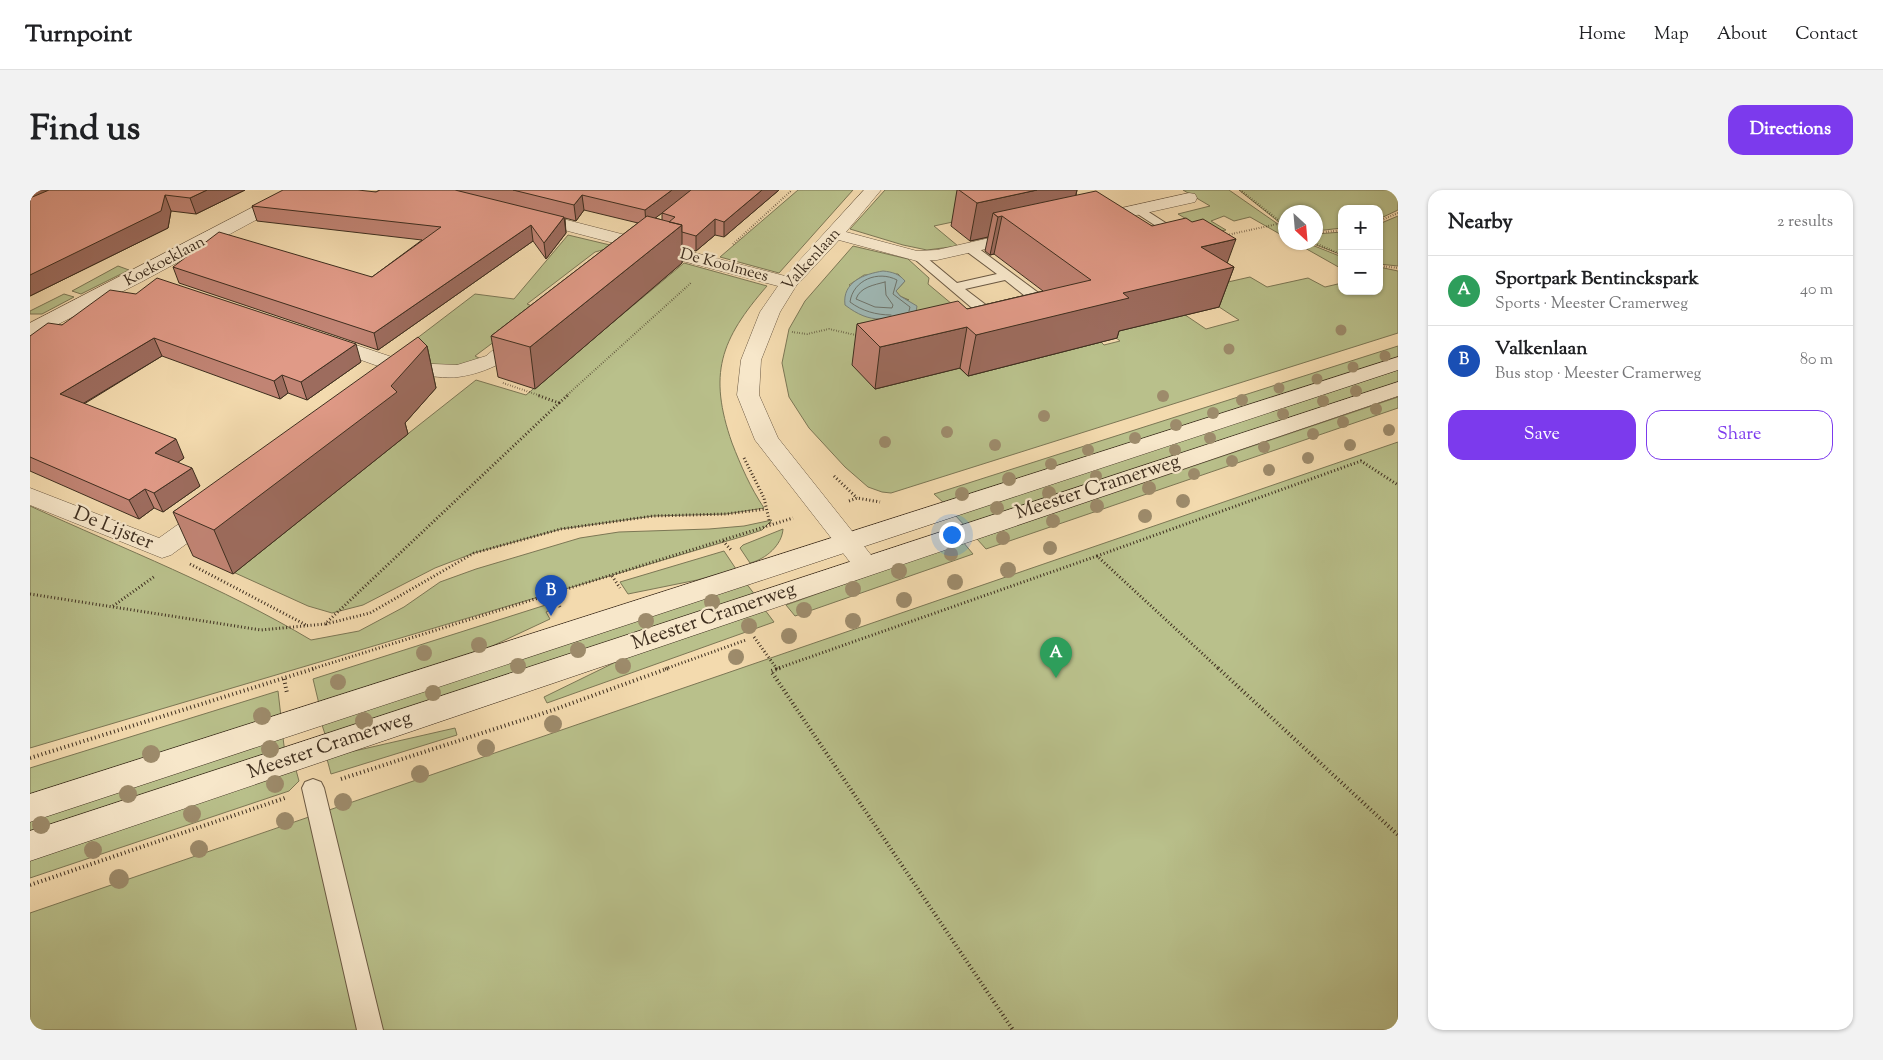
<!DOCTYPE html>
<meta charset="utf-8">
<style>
:root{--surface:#fff;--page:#f2f2f2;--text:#202124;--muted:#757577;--line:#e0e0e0;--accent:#7c3aed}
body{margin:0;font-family:"Sorts Mill Goudy",serif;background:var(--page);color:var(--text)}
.controls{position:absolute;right:15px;top:15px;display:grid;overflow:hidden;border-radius:10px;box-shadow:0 1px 4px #0004}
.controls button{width:45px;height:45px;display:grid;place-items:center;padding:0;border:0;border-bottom:1px solid var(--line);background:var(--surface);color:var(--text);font:25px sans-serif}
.compass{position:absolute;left:1248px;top:15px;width:45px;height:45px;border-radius:50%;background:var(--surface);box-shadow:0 1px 4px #0004;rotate:154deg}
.you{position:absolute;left:921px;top:344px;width:18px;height:18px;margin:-12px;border:4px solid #fff;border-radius:50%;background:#1a73e8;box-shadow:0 0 0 8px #1a73e833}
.badge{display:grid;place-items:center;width:32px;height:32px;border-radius:50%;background:var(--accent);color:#fff;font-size:16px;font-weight:700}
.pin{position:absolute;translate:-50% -41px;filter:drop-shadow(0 1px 2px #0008)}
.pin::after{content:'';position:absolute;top:26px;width:18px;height:15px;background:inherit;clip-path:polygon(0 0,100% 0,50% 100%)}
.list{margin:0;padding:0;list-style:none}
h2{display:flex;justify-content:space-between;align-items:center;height:65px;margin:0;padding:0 20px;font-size:21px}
h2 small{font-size:16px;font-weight:400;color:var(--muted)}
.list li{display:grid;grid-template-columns:32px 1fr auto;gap:15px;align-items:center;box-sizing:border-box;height:70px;padding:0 20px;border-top:1px solid var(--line)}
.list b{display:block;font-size:19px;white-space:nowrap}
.list p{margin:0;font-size:16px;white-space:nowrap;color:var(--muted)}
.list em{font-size:16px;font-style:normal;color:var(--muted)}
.actions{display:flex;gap:10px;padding:15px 20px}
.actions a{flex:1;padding:11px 0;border:1px solid var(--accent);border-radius:15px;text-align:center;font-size:18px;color:var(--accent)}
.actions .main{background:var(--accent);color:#fff}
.map{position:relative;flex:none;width:1368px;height:840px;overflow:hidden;border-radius:15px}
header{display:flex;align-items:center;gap:30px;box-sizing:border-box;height:70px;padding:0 25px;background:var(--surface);border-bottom:1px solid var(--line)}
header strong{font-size:24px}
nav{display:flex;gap:28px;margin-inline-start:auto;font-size:18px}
.intro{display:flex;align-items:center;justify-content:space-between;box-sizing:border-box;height:120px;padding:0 30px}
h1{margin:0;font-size:35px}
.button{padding:12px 22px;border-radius:15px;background:var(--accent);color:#fff;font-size:18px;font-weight:700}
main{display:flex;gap:30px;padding:0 30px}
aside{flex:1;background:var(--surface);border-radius:15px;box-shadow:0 1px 4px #0004}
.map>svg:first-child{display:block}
</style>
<header>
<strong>Turnpoint</strong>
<nav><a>Home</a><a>Map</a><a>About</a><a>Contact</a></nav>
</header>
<div class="intro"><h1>Find us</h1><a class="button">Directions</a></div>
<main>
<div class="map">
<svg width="1368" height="840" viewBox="0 0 1368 840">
<rect width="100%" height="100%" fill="#f3daae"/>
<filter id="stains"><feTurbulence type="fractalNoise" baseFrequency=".004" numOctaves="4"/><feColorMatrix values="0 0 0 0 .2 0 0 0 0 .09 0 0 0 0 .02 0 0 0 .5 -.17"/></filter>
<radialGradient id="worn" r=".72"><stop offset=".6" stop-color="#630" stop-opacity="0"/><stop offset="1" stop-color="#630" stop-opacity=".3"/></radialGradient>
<path fill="#b9c08b" stroke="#7c7755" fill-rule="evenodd" d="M768 0H823L749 83 690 67Z
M855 0H977L965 23 904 36 928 56 897 60 873 55 820 39Z
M1153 0H1199L1255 39V47L1220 27 1204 31 1194 26 1181 31 1196 40 1180 43 1148 24 1180 16Z
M1209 0H1368V20L1349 29V19H1312V38L1286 41V22H1256L1255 37Z
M1368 26V76L1349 74V34Z
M1312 42V65L1281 53 1286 52V44Z
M538 45 580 55V58L565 62 497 114 513 120 496 128 445 166 451 169 442 173 408 178 365 165 445 104 484 109Z
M1266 53H1277L1312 67V79Z
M823 56 878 69 899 88 898 94 947 135 823 175 845 199 929 178 938 186 1071 152 1074 155 1090 151 1079 142 1120 133 1124 104 1176 139 1209 130 1157 96 1198 92 1220 87 1237 97 1278 88 1295 97 1312 93V101H1349V77L1368 81V143L861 303 852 302 838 297 815 277 779 238 759 207 752 173 759 139 775 111ZM868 84 875 91 866 101 870 106 879 110 819 95 834 85Z
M654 73 737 96C690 150 678 184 702 253 711 276 720 297 734 318L696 324 623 326 531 339 444 363 405 378 333 415 302 423 278 416 203 382 446 190 496 205Z
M88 76 99 80 51 104 42 101Z
M34 104 44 107 12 124H0V121Z
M1368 156V167L915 314 904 304Z
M1368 180V193L935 336 925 325Z
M1368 207V218L956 359 947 349Z
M1368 252V840H0V723Z
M0 316C94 359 192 397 281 450L329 441 374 417 410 392 446 379 550 348 589 342 679 339 714 336 742 330 732 340 714 346 0 558Z
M753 339C752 355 736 369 720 373L710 358 713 355Z
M933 352 943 364 765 426 756 415Z
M694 361 706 379 667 390 598 404 590 392Z
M716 393 725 405 296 547 292 535Z
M522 413 525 418 516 422 520 429 458 458 289 514 283 489Z
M735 420 744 432 517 513 514 507 596 467Z
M248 501 251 527 0 609V578Z
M425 538 427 545 301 584 297 569 320 562Z
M253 548 255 563 0 648V630Z
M266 580 269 591 259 601 0 688V669Z"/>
<path fill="#9fb8b5" stroke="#788179" d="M853 81C863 82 869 84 875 91L866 101 870 106 887 116 886 122C857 130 841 135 815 115 812 92 834 84 853 81Z"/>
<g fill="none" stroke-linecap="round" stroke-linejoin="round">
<path stroke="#6e736a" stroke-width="1" d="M855 92 856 105 863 115 862 118 845 117 826 109C830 97 844 95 855 92Z
M861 125C846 125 832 121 820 112 823 90 848 80 867 90L863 104 880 117 879 121"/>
<g stroke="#6b5943" stroke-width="2">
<path id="lane" d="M1107 16 1111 17 1159 48 1153 52 1149 51 1103 21 1101 19Z
M940 54 944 55 1010 104 1012 107 1010 110 953 124 948 123 881 66 887 62 891 63 927 93 967 84 936 61 934 58 936 55ZM975 90 995 106 956 115 935 99Z
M283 589 291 592 294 598 353 840H327L272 598 275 592Z"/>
</g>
<g stroke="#6b5943" stroke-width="1">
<path id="street" d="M256 0H276L274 4 113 91 7 145 0 147V133Z
M834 0H851L816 42 887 61 907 60 994 40 1000 41 1003 45 1000 49 907 70 887 71 809 50 766 96 750 122 731 170 729 205 748 248 849 375 845 381 836 384 827 381 725 250 707 205 711 170 730 122 748 96 492 29 489 25 492 21 498 20 755 86Z
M1159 3 1165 4 1167 8 1165 12 1062 35 1056 34 1053 30 1056 26Z
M494 138 501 140 504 144C488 168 457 183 428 187 415 189 400 185 386 186 375 186 376 194 360 191L357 186 362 181 286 154 283 150 286 146 293 144 380 173 427 175 456 166 487 140Z
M0 298 129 348 174 316 183 314 192 316 195 322 192 328 141 365 132 368 0 315Z"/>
</g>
<g stroke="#3e2e1f" stroke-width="1">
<path id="secondary" d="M1368 167V180L0 632V604Z
M1368 192V206L0 671V641Z"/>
</g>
<path stroke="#3e2e1f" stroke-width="2" stroke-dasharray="0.5 2" stroke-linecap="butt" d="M1210 0 1256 36
M1349 31 1368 23
M1286 43 1312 40
M1197 45 1252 33
M1283 52 1312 65
M703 54 762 0
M1349 76 1368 78
M762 142 777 144 799 139 830 146
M473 193 511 206
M536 206 662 92"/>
<path stroke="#3e2e1f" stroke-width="3" stroke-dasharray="1 2.5" stroke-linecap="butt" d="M529 213 538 205
M714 268 734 308 740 334
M804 286 827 308
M819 311 827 308 850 312
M693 351 701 360
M1067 366 1331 271 1368 295
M160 374 276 435
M582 386 590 398
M0 404 231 440 295 434 529 213 507 205
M523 404 530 417
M83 416 125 386
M296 434 340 423 444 363 531 339 623 326 696 324 736 319
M724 447 747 479
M282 479 763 328
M635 479 716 450
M746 479 1067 366 1189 479"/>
<path stroke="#3e2e1f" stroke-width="4" stroke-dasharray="1 3" stroke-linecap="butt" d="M750 478 741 481 983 840
M1188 478 1368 645
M254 489 257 503
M0 568 286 478
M311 589 523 520 639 478
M0 695 255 608"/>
<use href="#lane" fill="#f7e7ca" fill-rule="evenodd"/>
<use href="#street" fill="#f7e7ca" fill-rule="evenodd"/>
<use href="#secondary" fill="#f7e7ca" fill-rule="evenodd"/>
</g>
<g fill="#9d8b6b">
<circle cx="1311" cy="140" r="5.5"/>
<circle cx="1199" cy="159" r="5.5"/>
<circle cx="1355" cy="166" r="5.5"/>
<circle cx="1323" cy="177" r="5.5"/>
<circle cx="1287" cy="189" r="5.5"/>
<circle cx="1249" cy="198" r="5.5"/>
<circle cx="1326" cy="201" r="6"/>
<circle cx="1133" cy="206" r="6"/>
<circle cx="1212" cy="210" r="6"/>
<circle cx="1293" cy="211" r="6"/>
<circle cx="1346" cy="219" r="6"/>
<circle cx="1183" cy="223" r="6"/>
<circle cx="1253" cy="224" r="6"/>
<circle cx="1014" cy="226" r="6"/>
<circle cx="1313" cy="232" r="6"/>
<circle cx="1146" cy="235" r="6"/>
<circle cx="1359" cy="240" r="6"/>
<circle cx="917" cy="242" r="6"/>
<circle cx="1283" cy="244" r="6"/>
<circle cx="1105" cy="248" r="6"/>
<circle cx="1180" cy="248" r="6"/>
<circle cx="855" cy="252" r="6"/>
<circle cx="965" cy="255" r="6"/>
<circle cx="1320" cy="255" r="6"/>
<circle cx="1234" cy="257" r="6"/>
<circle cx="1058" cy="260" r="6"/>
<circle cx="1145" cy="260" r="6"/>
<circle cx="1278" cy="268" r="6"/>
<circle cx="1202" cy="271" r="6"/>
<circle cx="1021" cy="274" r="6"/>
<circle cx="1239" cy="280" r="6"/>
<circle cx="1164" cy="284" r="6"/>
<circle cx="1066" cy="286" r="6"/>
<circle cx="979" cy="289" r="7"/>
<circle cx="1119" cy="298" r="7"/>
<circle cx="1019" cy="303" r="7"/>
<circle cx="932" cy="304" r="7"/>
<circle cx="1153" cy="311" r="7"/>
<circle cx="1067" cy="316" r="7"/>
<circle cx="967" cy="318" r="7"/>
<circle cx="1115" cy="326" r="7"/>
<circle cx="1023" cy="331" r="7"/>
<circle cx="973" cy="348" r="7"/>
<circle cx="1020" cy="358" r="7"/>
<circle cx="921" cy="364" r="7"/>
<circle cx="978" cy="380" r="8"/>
<circle cx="869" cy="381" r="8"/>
<circle cx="925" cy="392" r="8"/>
<circle cx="823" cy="399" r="8"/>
<circle cx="874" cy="410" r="8"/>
<circle cx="682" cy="412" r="8"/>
<circle cx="774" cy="420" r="8"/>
<circle cx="616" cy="431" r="8"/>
<circle cx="823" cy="431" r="8"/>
<circle cx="719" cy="436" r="8"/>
<circle cx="759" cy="446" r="8"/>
<circle cx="449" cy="455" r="8"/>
<circle cx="548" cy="460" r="8"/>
<circle cx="394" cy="463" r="8"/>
<circle cx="706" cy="467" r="8"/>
<circle cx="488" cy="476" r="8"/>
<circle cx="593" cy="476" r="8"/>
<circle cx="308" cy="492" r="8"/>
<circle cx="403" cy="503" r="8"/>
<circle cx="232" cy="526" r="9"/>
<circle cx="334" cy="531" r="9"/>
<circle cx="523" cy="534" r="9"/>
<circle cx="456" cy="558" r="9"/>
<circle cx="240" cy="559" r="9"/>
<circle cx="121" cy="564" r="9"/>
<circle cx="390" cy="584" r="9"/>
<circle cx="245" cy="594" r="9"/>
<circle cx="98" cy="604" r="9"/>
<circle cx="313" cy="612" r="9"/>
<circle cx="162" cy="624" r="9"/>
<circle cx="255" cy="631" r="9"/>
<circle cx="11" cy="635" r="9"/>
<circle cx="169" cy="659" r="9"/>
<circle cx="63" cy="660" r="9"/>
<circle cx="89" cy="689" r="10"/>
</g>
<path fill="#c18474" stroke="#3e2e1f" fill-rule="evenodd" d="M0 0H215L166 24 141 21 138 38 0 106Z
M350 0H749L694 47 685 45 666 61 652 58V73L505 199 468 187 461 146 608 33 554 20 546 31 535 28 536 43 516 69 503 51 348 160 149 93 143 77 342 87 392 50 227 31 222 16 346 2ZM632 23V30L625 28Z
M927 0H1047L1046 5 1122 36 1197 73 1204 77 1189 117 1089 141 1087 148 938 186 930 178 845 199 822 175 827 134 937 119 1013 101 964 64 960 65 955 61 958 47 940 51 921 36Z
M32 135 331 172 277 210 258 203 250 209 132 166 54 214 154 268 148 272 170 296 133 322 124 318 109 329 0 281V146Z
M397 156 406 198 375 233 378 244 203 384 163 366 143 322Z"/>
<path fill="#9d6c5e" stroke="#3e2e1f" d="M0 0H26L0 12Z
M177 0H215L166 24 160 8Z
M642 0H663L616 35 615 20Z
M732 0H749L694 47V32Z
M1007 0H1047L1040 28 972 26 964 64 960 65 968 27 963 23 958 47 940 51 947 13Z
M135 5 141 21 138 38 0 106V85Z
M552 5 554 20 546 31 544 15Z
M534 27 536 43 516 69 514 53Z
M685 29V45L666 61V46Z
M501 35 503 51 348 160 344 143Z
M652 35V73L505 199 500 157Z
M1206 49 1195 79 1204 77 1189 117 1089 141 1087 148 938 186 946 145 1093 103 1171 57Z
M937 137 930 178 845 199 850 157Z
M124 148 132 166 39 222 30 204Z
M326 154 331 172 277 210 271 192Z
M397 156 406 198 375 233 378 244 203 384 184 340Z
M252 185 258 203 250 209 244 191Z
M146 249 154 268 134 282 125 263Z
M162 278 170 296 133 322 124 303Z
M115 299 124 318 109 329 99 310Z"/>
<path fill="#e09a87" stroke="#3e2e1f" d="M19 0H177L160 8 135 5 131 21 0 85V8Z
M253 0H328L346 2 350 0H425L534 27 514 53 501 35 344 143 143 77 189 42 342 87 411 37 222 16Z
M483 0H642L615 20 552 5 544 15Z
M661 0H732L694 32 685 29 666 46 652 42V35L639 32 645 27 632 23Z
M929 0H1007L947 13Z
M1066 1 1122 36 1156 28 1162 32 1173 29 1206 49 1171 57 1204 77 1093 103 1099 108 946 145 937 137 850 157 827 134 928 111 937 119 1061 90 972 26 968 27 963 23Z
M617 26 652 35 500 157 461 146Z
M127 88 326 154 271 192 252 185 244 191 124 148 30 204 146 249 125 263 162 278 124 303 115 299 99 310 0 267V146L18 133 32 135 80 100 106 104Z
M388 147 397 156 361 196 367 202 184 340 143 322Z"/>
<g text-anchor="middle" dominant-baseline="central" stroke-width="4.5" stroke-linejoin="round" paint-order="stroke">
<g font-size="16" fill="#3e2e1f" stroke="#f7e7ca">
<text transform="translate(782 70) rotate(-48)">Valkenlaan</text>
<text transform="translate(135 72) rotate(-28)">Koekoeklaan</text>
<text transform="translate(694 76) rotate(15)">De Koolmees</text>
</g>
<g font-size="20" fill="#3e2e1f" stroke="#f7e7ca">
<text transform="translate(1068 298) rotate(-18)">Meester Cramerweg</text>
<text transform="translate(83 339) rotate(22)">De Lijster</text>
<text transform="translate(684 427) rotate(-19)">Meester Cramerweg</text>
<text transform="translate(300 556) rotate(-19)">Meester Cramerweg</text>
</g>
</g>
<rect width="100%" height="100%" filter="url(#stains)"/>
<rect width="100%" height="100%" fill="url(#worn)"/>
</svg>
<div class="controls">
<button>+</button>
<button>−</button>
</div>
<svg class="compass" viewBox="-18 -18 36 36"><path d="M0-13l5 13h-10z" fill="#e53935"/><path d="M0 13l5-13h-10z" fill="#757577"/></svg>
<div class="you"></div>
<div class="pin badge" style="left:1026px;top:488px;background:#2e9e5b">A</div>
<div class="pin badge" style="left:521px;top:426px;background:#1a4fb4">B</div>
</div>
<aside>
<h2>Nearby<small>2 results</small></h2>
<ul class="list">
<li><span class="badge" style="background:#2e9e5b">A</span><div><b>Sportpark Bentinckspark</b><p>Sports · Meester Cramerweg</p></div><em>40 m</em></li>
<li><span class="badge" style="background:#1a4fb4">B</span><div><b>Valkenlaan</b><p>Bus stop · Meester Cramerweg</p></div><em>80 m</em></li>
</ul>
<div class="actions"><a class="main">Save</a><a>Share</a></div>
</aside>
</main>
